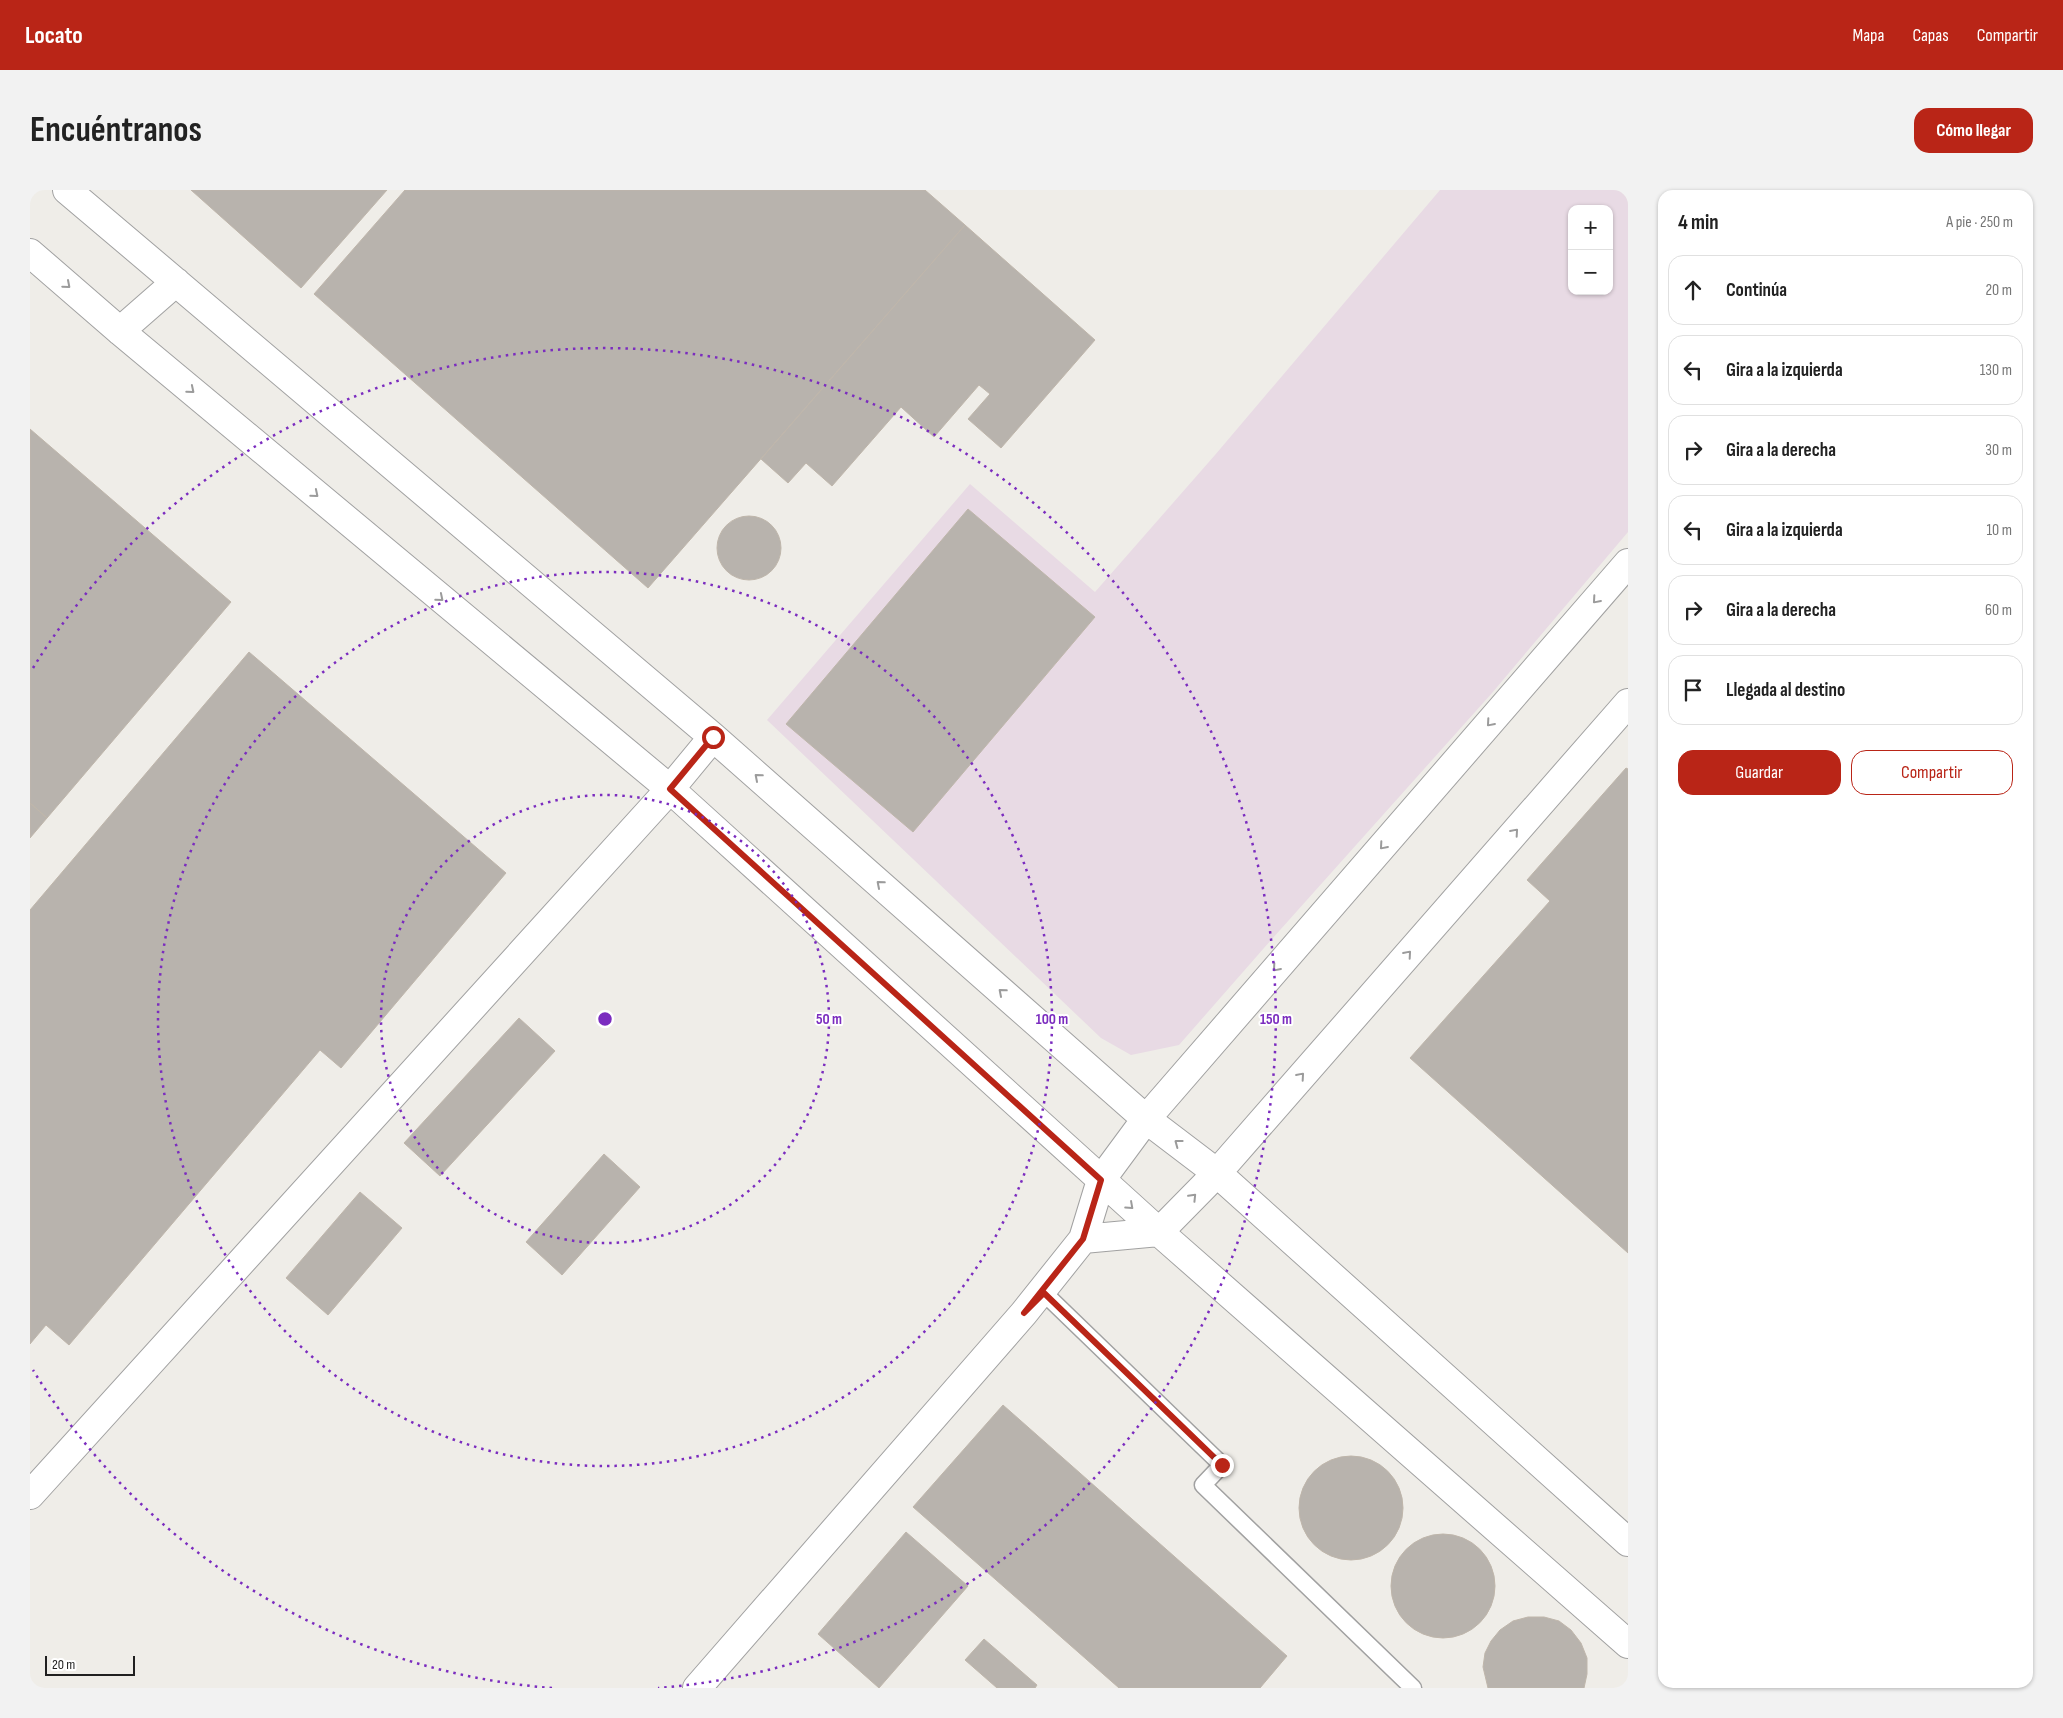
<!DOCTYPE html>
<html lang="es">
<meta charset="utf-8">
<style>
:root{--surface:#fff;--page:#f2f2f2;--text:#222;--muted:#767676;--line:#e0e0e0;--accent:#b92517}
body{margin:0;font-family:"Sofia Sans Condensed",sans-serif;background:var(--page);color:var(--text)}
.controls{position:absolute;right:15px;top:15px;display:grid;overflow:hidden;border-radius:10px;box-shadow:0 1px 4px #0004}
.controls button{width:45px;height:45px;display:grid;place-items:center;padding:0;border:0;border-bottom:1px solid var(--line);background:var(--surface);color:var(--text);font:25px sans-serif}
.scale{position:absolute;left:15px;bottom:12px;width:90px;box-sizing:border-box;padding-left:5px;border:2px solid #202020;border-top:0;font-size:14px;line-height:18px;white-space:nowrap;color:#202020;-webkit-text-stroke:4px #fff;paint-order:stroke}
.stop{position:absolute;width:15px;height:15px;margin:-11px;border:4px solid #b92517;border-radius:50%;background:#fff}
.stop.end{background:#b92517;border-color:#fff;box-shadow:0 1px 5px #0008}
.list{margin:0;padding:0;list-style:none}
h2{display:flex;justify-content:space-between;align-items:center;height:65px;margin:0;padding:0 20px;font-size:21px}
h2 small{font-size:16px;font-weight:400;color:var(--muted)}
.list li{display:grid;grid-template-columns:32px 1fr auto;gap:15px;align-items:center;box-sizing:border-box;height:70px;margin:0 10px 10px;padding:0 10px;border:1px solid var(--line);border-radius:15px}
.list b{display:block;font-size:19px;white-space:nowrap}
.list em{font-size:16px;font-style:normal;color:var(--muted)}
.actions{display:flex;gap:10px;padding:15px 20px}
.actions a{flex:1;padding:11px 0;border:1px solid var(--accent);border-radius:15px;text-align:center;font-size:18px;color:var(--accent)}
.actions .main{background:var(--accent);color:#fff}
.icon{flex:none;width:28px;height:28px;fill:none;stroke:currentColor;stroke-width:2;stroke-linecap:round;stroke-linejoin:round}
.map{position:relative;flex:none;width:1598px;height:1498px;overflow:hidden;border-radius:15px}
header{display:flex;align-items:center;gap:30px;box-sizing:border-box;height:70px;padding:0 25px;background:var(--accent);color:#fff}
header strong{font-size:24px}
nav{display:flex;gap:28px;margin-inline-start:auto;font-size:18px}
.intro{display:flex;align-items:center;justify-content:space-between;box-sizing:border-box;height:120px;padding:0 30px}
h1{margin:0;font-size:35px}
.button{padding:12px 22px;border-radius:15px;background:var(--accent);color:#fff;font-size:18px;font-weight:700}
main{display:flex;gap:30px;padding:0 30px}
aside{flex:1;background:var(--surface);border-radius:15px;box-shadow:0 1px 4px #0004}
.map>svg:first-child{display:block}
</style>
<header>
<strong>Locato</strong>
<nav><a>Mapa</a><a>Capas</a><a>Compartir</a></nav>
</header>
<div class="intro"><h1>Encuéntranos</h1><a class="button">Cómo llegar</a></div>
<main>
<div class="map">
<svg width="1598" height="1498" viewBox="0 0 1598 1498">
<rect width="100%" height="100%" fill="#efede8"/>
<path fill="#e8dae4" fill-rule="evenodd" d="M1410 0H1598V342L1462 503 1234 758 1149 855 1101 865 1071 848 737 530 940 294 1065 402 1185 265ZM1542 19H1579V101H1542Z"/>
<path fill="#b8b3ad" stroke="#bfb6ab" d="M161 0H357L271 98Z
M375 0H895L935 35 618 398 284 104Z
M935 35 1065 150 971 258 938 229 960 204 949 195 904 247 871 217 802 296 776 273 758 293 731 269Z
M0 239 201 412 17 628 0 613Z
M938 319 1065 427 883 642 756 534Z
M687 358a32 32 0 1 1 64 0a32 32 0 1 1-64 0Z
M219 462 476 683 311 878 290 860 39 1155 16 1135 0 1154V720Z
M1596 578 1598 579V1063L1380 868 1520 711 1497 690Z
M0 613 17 628 0 648Z
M489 828 525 861 410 986 374 953Z
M574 964 610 997 532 1085 496 1052Z
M330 1002 372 1038 298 1125 256 1088Z
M973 1215 1257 1466 1230 1498H1089L883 1317Z
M1269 1318a52 52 0 1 1 104 0a52 52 0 1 1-104 0Z
M876 1342 938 1396 849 1498 788 1444Z
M1361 1396a52 52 0 1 1 104 0a52 52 0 1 1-104 0Z
M1498 1427H1514L1529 1431 1541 1440 1551 1453 1557 1468V1484L1554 1498H1458L1453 1477 1455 1463 1461 1451 1470 1440 1483 1431Z
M954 1449 1007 1495 1005 1498H967L935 1470Z"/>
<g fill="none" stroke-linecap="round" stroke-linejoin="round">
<g stroke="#a1a1a1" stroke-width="19">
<path id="service" d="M1006 1111 1014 1103 1192 1275 1173 1295 1383 1498"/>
</g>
<g stroke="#a1a1a1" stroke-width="30">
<path id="minor" d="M37 0 683 547 1116 929 1187 983 1598 1352
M0 63 90 141 640 599 1129 1042 1598 1454
M90 141 146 92
M1053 1049 1129 1042 1187 983 1598 513
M0 1305 640 599 683 547
M667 1498 994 1123 1053 1049 1071 990 1116 929 1598 373"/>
</g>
<use href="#service" stroke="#fff" stroke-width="16"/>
<use href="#minor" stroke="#fff" stroke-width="28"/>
</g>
<defs><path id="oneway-chevron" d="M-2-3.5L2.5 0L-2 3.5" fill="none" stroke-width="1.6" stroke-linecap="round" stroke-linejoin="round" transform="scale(1.25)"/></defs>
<g stroke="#9b9b9b">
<use href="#oneway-chevron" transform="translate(37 95) rotate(41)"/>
<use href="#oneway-chevron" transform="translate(161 200) rotate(40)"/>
<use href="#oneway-chevron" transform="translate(285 304) rotate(40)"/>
<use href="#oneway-chevron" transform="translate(410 408) rotate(40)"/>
<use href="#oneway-chevron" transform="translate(1566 410) rotate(131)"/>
<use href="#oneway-chevron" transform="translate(1460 533) rotate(131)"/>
<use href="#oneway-chevron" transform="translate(728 587) rotate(-139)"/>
<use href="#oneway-chevron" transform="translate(1485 642) rotate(-49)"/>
<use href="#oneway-chevron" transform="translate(1353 656) rotate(131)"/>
<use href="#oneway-chevron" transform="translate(850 694) rotate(-139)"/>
<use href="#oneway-chevron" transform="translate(1378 764) rotate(-49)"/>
<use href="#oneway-chevron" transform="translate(1246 778) rotate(131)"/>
<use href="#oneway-chevron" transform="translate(972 802) rotate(-139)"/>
<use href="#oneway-chevron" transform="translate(1271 886) rotate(-49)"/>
<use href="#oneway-chevron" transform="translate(1148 953) rotate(-143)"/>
<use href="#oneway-chevron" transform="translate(1163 1007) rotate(-46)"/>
<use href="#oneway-chevron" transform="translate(1100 1016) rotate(42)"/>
</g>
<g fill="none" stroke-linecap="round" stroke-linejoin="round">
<path stroke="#b92517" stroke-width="6" d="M683 547 640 599 1071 990 1053 1049 994 1123 1014 1103 1192 1275"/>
</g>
<g fill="none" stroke="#7b2cbf" stroke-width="2.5" stroke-dasharray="2.5 5">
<circle cx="575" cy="829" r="224"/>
<circle cx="575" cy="829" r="447"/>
<path d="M522 1498A671 671 0 0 1 3 1180M3 478A671 671 0 1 1 628 1498"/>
</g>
<circle cx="575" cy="829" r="8" fill="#7b2cbf" stroke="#fff" stroke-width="2.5"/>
<g font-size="15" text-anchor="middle" font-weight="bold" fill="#7b2cbf" stroke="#fff" stroke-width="4" stroke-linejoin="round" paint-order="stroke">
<text x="799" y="834">50 m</text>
<text x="1022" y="834">100 m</text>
<text x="1246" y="834">150 m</text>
</g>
</svg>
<div class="controls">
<button>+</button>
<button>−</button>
</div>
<div class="scale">20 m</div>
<div class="stop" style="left:683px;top:547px"></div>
<div class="stop end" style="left:1192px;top:1275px"></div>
</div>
<aside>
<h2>4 min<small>A pie · 250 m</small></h2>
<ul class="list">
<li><svg class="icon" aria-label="ahead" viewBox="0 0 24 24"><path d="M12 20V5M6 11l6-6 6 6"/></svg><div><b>Continúa</b></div><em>20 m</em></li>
<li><svg class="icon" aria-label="left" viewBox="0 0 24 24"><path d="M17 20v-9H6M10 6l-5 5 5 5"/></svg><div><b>Gira a la izquierda</b></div><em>130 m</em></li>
<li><svg class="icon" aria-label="right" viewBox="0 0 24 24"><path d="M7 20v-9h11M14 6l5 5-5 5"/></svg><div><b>Gira a la derecha</b></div><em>30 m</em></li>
<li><svg class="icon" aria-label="left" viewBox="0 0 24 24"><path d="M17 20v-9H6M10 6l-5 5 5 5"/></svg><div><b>Gira a la izquierda</b></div><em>10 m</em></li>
<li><svg class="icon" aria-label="right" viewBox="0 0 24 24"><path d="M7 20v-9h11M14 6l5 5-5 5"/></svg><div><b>Gira a la derecha</b></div><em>60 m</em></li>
<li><svg class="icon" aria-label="arrive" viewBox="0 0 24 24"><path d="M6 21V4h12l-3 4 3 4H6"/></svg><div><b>Llegada al destino</b></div></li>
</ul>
<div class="actions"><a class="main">Guardar</a><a>Compartir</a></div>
</aside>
</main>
